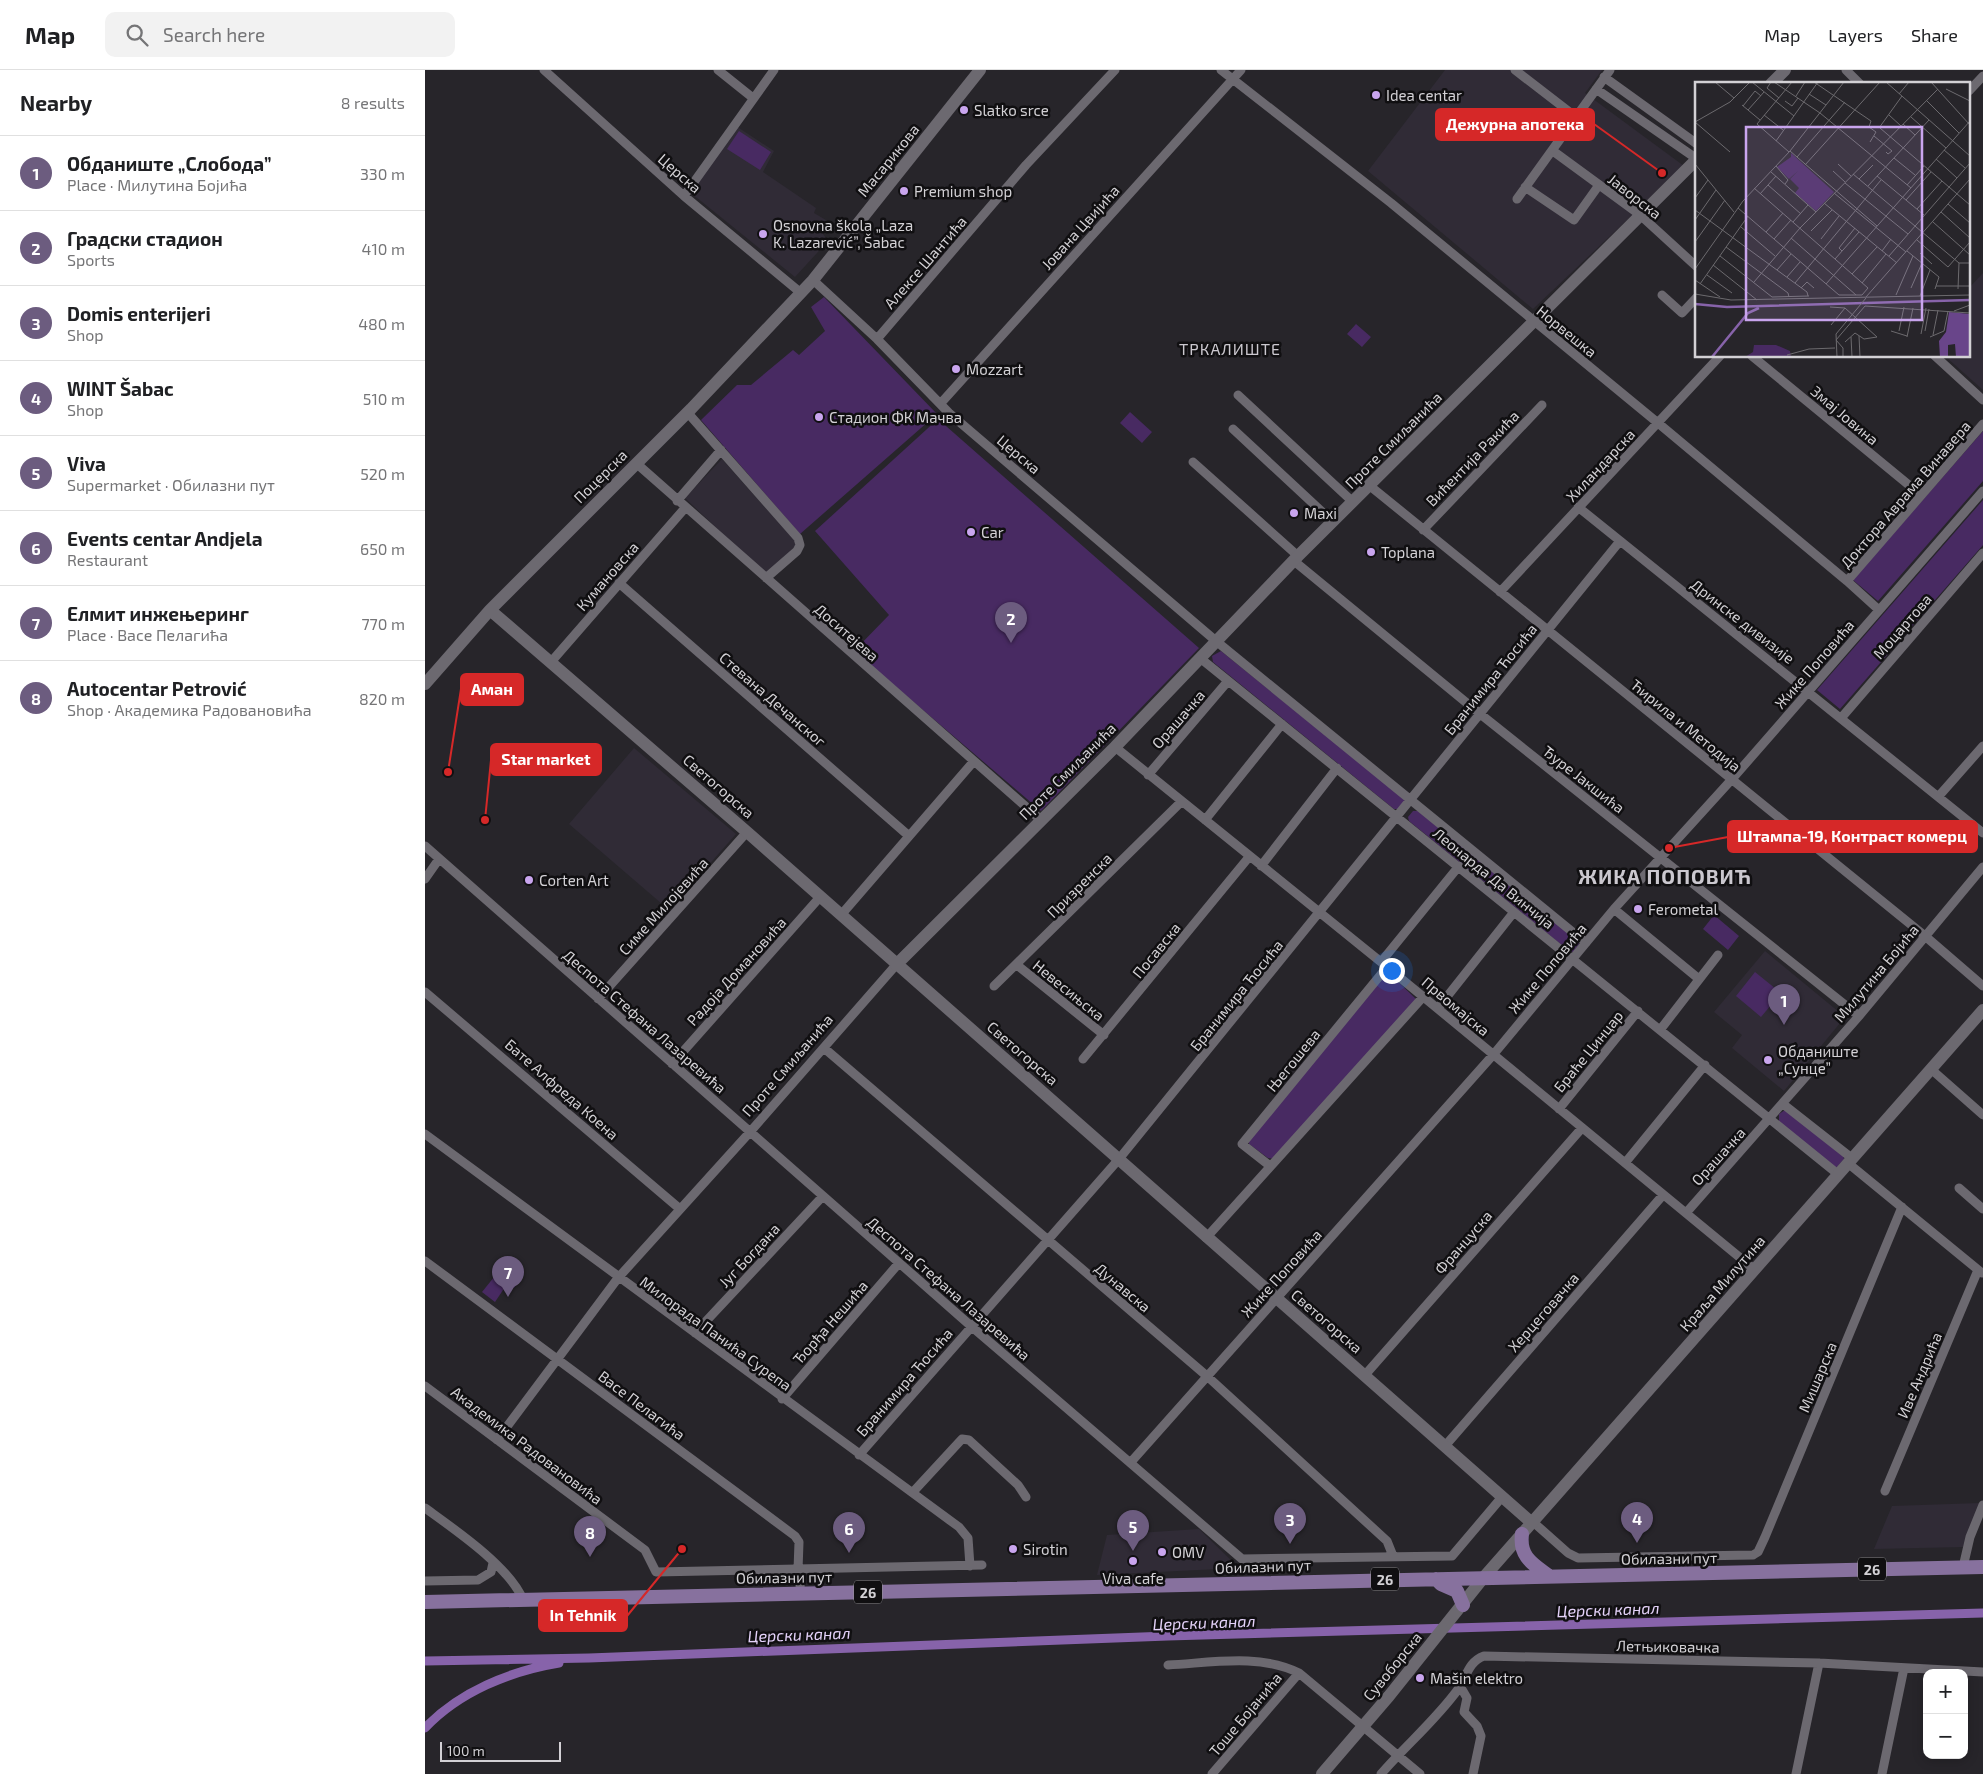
<!DOCTYPE html>
<meta charset="utf-8">
<style>
:root{--surface:#fff;--page:#f2f2f2;--text:#202124;--muted:#757577;--line:#e0e0e0;--accent:#6c5c7f}
body{margin:0;font-family:"Exo 2",sans-serif;background:var(--page);color:var(--text)}
.controls{position:absolute;right:15px;bottom:15px;display:grid;overflow:hidden;border-radius:10px;box-shadow:0 2px 12px #0003}
.controls button{width:45px;height:45px;display:grid;place-items:center;padding:0;border:0;border-bottom:1px solid var(--line);background:var(--surface);color:var(--text);font:25px sans-serif}
.scale{position:absolute;left:15px;bottom:12px;width:121px;box-sizing:border-box;padding-left:5px;border:2px solid #d3d1d5;border-top:0;font-size:14px;line-height:18px;white-space:nowrap;color:#d3d1d5;-webkit-text-stroke:4px #100f11;paint-order:stroke}
.you{position:absolute;left:966px;top:900px;width:18px;height:18px;margin:-12px;border:4px solid #fff;border-radius:50%;background:#1a73e8;box-shadow:0 0 0 8px #1a73e833}
.badge{display:grid;place-items:center;width:32px;height:32px;border-radius:50%;background:var(--accent);color:#fff;font-size:16px;font-weight:700}
.pin{position:absolute;translate:-50% -41px;filter:drop-shadow(0 1px 2px #0008)}
.pin::after{content:'';position:absolute;top:26px;width:18px;height:15px;background:inherit;clip-path:polygon(0 0,100% 0,50% 100%)}
.list{margin:0;padding:0;list-style:none}
h2{display:flex;justify-content:space-between;align-items:center;height:65px;margin:0;padding:0 20px;font-size:21px}
h2 small{font-size:16px;font-weight:400;color:var(--muted)}
.list li{display:grid;grid-template-columns:32px 1fr auto;gap:15px;align-items:center;box-sizing:border-box;height:75px;padding:0 20px;border-top:1px solid var(--line)}
.list b{display:block;font-size:19px;white-space:nowrap}
.list p{margin:0;font-size:16px;white-space:nowrap;color:var(--muted)}
.list em{font-size:16px;font-style:normal;color:var(--muted)}
.icon{flex:none;width:28px;height:28px;fill:none;stroke:currentColor;stroke-width:2;stroke-linecap:round;stroke-linejoin:round}
.map{position:relative;flex:none;width:1558px;height:1704px;overflow:hidden}
header{display:flex;align-items:center;gap:30px;box-sizing:border-box;height:70px;padding:0 25px;background:var(--surface);border-bottom:1px solid var(--line)}
header strong{font-size:24px}
nav{display:flex;gap:28px;margin-inline-start:auto;font-size:18px}
.search{width:350px;height:45px;background:var(--page);display:flex;align-items:center;gap:12px;box-sizing:border-box;padding:0 18px;border-radius:10px;color:var(--muted);font-size:19px}
main{display:flex}
aside{flex:1;background:var(--surface)}
.map>svg:first-child{display:block}
</style>
<header>
<strong>Map</strong>
<div class="search"><svg class="icon" aria-label="search" viewBox="0 0 24 24"><circle cx="10" cy="10" r="6"/><path d="M15 15l6 6"/></svg>Search here</div>
<nav><a>Map</a><a>Layers</a><a>Share</a></nav>
</header>
<main>
<aside>
<h2>Nearby<small>8 results</small></h2>
<ul class="list">
<li><span class="badge">1</span><div><b>Обданиште „Слобода”</b><p>Place · Милутина Бојића</p></div><em>330 m</em></li>
<li><span class="badge">2</span><div><b>Градски стадион</b><p>Sports</p></div><em>410 m</em></li>
<li><span class="badge">3</span><div><b>Domis enterijeri</b><p>Shop</p></div><em>480 m</em></li>
<li><span class="badge">4</span><div><b>WINT Šabac</b><p>Shop</p></div><em>510 m</em></li>
<li><span class="badge">5</span><div><b>Viva</b><p>Supermarket · Обилазни пут</p></div><em>520 m</em></li>
<li><span class="badge">6</span><div><b>Events centar Andjela</b><p>Restaurant</p></div><em>650 m</em></li>
<li><span class="badge">7</span><div><b>Елмит инжењеринг</b><p>Place · Васе Пелагића</p></div><em>770 m</em></li>
<li><span class="badge">8</span><div><b>Autocentar Petrović</b><p>Shop · Академика Радовановића</p></div><em>820 m</em></li>
</ul>
</aside>
<div class="map">
<svg width="1558" height="1704" viewBox="0 0 1558 1704">
<rect width="100%" height="100%" fill="#27252a"/>
<path fill="#302b36" d="M1020 0H1177L1160 23 1259 96 1108 239 943 101Z
M311 56 349 81 338 102 391 138 389 143 406 153 398 164 403 171 370 207 266 123Z
M1558 203V320L1520 286H1544V218Z
M297 389 370 471V477L340 504 260 428Z
M209 678 311 764 244 840 144 754Z
M1340 881 1420 947 1359 1021 1307 978 1317 965 1289 942Z
M1555 1433 1538 1477 1449 1479 1467 1436Z
M774 1459 814 1498 672 1505 682 1465Z"/>
<path fill="#482a62" d="M314 61 346 82 335 100 302 79Z
M399 227 512 344 375 464 276 350 312 315H326L368 280 374 285 400 261 386 237Z
M931 254 946 267 937 277 922 264Z
M705 342 727 362 717 373 695 353Z
M513 349 774 578 616 741 429 581 464 545 390 461Z
M1558 361V411L1453 531 1428 510Z
M1558 430V475L1415 639 1392 620Z
M796 581 977 727 980 731 973 739H969L788 592 787 586Z
M988 741H993L1153 871 1154 874 1148 882 1144 881 984 751 983 747Z
M1289 845 1314 866 1303 880 1278 859Z
M1330 902 1356 923 1336 947 1311 926Z
M959 904 967 906 991 929 850 1089 843 1088 824 1074V1071Z
M1360 1040 1418 1086 1419 1089 1411 1098 1354 1052V1044Z
M82 1191 99 1202 89 1218 82 1214 70 1232 57 1222Z"/>
<g fill="none" stroke-linecap="round" stroke-linejoin="round">
<path stroke="#8763aa" stroke-width="9" d="M0 1591 164 1588 743 1566 1558 1543
M0 1658C34 1622 85 1601 134 1593"/>
<path stroke="#6c6970" stroke-width="9" d="M119 0 259 126 376 223
M293 0 328 28
M796 0 966 133 1233 353 1422 511 1454 540
M1090 0 1151 47 1092 129
M1421 0 1435 14
M1179 7 1272 74
M1171 19 1272 89
M1544 21 1558 6
M1151 47 1185 0
M1128 81 1214 144 1272 197
M1100 117 1149 150 1174 115
M259 126 349 0
M388 210 452 269 524 343 791 571 1161 873
M1237 225 1257 243 1272 227
M452 269 601 95 690 0
M1327 286 1496 425
M1510 286 1558 330
M813 325 928 432
M516 333 816 0
M262 342 373 468 375 475 372 481 341 508
M808 359 908 452
M768 392 873 486
M211 393 616 750
M945 416 1500 866 1558 916
M252 431 296 380
M1153 437 1558 763
M998 460 1117 335
M869 491 1054 643 1434 946
M1422 511 1558 354
M194 513 484 766
M1075 522 1295 286
M775 588 1414 1105
M126 592 260 438
M1417 647 1558 483
M690 677 956 892 1330 1200
M723 705 803 611
M1513 727 1558 676
M780 750 857 654
M0 776 546 1256 817 1489 1027 1486 1077 1427
M836 796 912 698
M0 809 14 789
M1189 839 1274 909
M416 845 549 691
M956 892 1034 796
M592 895 679 965
M569 916 756 732
M0 922 255 1139
M173 929 322 762
M1013 938 1089 842
M1235 960 1293 885
M399 978 783 1307 962 1471 968 1486
M658 989 824 787
M247 994 395 827
M1507 1000 1558 1045
M1358 1034 1428 1089
M1134 1039 1213 941
M0 1064 534 1457 543 1468 545 1496
M1200 1093 1280 995
M1424 1094 1557 1203
M845 1096 817 1074 962 897
M1534 1118 1558 1139
M1261 1143 1434 946 1558 797
M781 1168 998 927
M0 1191 370 1466 374 1472 373 1500 376 1523
M270 1263 398 1126
M940 1305 1157 1058
M0 1316 220 1480 231 1502 557 1495
M357 1329 474 1193
M72 1370 193 1208 325 1062 471 895
M1020 1376 1238 1125
M434 1385 694 1089 1195 471
M706 1392 1068 985 1189 839 1308 708 1558 421
M1460 1421 1553 1200
M488 1422 537 1369 544 1370 593 1415 601 1427
M0 1438C29 1459 85 1497 98 1530
M1108 1452 1143 1483 1153 1488 1328 1485
M1328 1485 1333 1482 1340 1467 1477 1137
M1538 1497 1545 1467 1558 1435
M0 1511 53 1510 66 1502 68 1493
M743 1595C785 1593 834 1583 874 1603L995 1704
M1035 1616 1042 1628 1039 1642 1052 1656 1056 1666 1048 1704
M787 1704 874 1603
M956 1704C981 1675 1011 1650 1034 1618 1042 1606 1043 1592 1059 1586L1394 1593 1558 1602
M1371 1704 1394 1593
M1457 1704 1479 1598"/>
<path stroke="#6c6970" stroke-width="12" d="M1346 14 1360 0
M65 540 322 762 1107 1453
M0 614 65 540 266 339 388 210 555 0
M471 895 690 677 873 486 1272 89
M897 1704 964 1626 1059 1507 1558 940"/>
<path stroke="#87719e" stroke-width="14" d="M1097 1464C1094 1487 1108 1494 1124 1506
M1011 1509 1016 1514 1032 1521 1038 1535
M0 1532 1558 1497"/>
</g>
<g fill="#c9a5ee" stroke="#100f11" stroke-width="2">
<circle cx="951" cy="25" r="5"/>
<circle cx="539" cy="40" r="5"/>
<circle cx="479" cy="121" r="5"/>
<circle cx="338" cy="164" r="5"/>
<circle cx="531" cy="299" r="5"/>
<circle cx="394" cy="347" r="5"/>
<circle cx="869" cy="443" r="5"/>
<circle cx="546" cy="462" r="5"/>
<circle cx="946" cy="482" r="5"/>
<circle cx="104" cy="810" r="5"/>
<circle cx="1213" cy="839" r="5"/>
<circle cx="1343" cy="990" r="5"/>
<circle cx="588" cy="1479" r="5"/>
<circle cx="737" cy="1482" r="5"/>
<circle cx="708" cy="1491" r="5"/>
<circle cx="995" cy="1608" r="5"/>
</g>
<g text-anchor="middle" dominant-baseline="central" stroke-width="5" stroke-linejoin="round" paint-order="stroke">
<g fill="#100f11" stroke="#98979a" stroke-width="1">
<rect x="1433" y="1487.5" width="28" height="23" rx="4"/>
<rect x="946" y="1497.5" width="28" height="23" rx="4"/>
<rect x="429" y="1510.5" width="28" height="23" rx="4"/>
</g>
<g font-size="14" font-weight="bold" fill="#d3d1d5">
<text x="1447" y="1499">26</text>
<text x="960" y="1509">26</text>
<text x="443" y="1522">26</text>
</g>
<g font-size="15" fill="#d3d1d5" stroke="#100f11" text-anchor="start">
<text x="961" y="25">Idea centar</text>
<text x="549" y="40">Slatko srce</text>
<text x="489" y="121">Premium shop</text>
<text x="348" y="155">Osnovna škola „Laza<tspan x="348" dy="17">K. Lazarević”, Šabac</tspan></text>
<text x="541" y="299">Mozzart</text>
<text x="404" y="347">Стадион ФК Мачва</text>
<text x="879" y="443">Maxi</text>
<text x="556" y="462">Car</text>
<text x="956" y="482">Toplana</text>
<text x="114" y="810">Corten Art</text>
<text x="1223" y="839">Ferometal</text>
<text x="1353" y="981">Обданиште<tspan x="1353" dy="17">„Сунце”</tspan></text>
<text x="598" y="1479">Sirotin</text>
<text x="747" y="1482">OMV</text>
<text x="708" y="1508" text-anchor="middle">Viva cafe</text>
<text x="1005" y="1608">Mašin elektro</text>
</g>
<g font-size="15" fill="#d3d1d5" stroke="#100f11">
<text transform="translate(463 90) rotate(-51)">Масарикова</text>
<text transform="translate(255 103) rotate(41)">Церска</text>
<text transform="translate(1210 126) rotate(38)">Јаворска</text>
<text transform="translate(655 157) rotate(-48)">Јована Цвијића</text>
<text transform="translate(500 192) rotate(-49)">Алексе Шантића</text>
<text transform="translate(1142 261) rotate(39)">Норвешка</text>
<text transform="translate(1420 345) rotate(40)">Змај Јовина</text>
<text transform="translate(968 370) rotate(-45)">Проте Смиљанића</text>
<text transform="translate(594 384) rotate(40)">Церска</text>
<text transform="translate(1047 388) rotate(-46)">Вићентија Ракића</text>
<text transform="translate(1175 395) rotate(-47)">Хиландарска</text>
<text transform="translate(175 406) rotate(-45)">Поцерска</text>
<text transform="translate(1480 424) rotate(-49)">Доктора Аврама Винавера</text>
<text transform="translate(182 506) rotate(-49)">Кумановска</text>
<text transform="translate(1318 551) rotate(38)">Дринске дивизије</text>
<text transform="translate(1477 556) rotate(-49)">Моцартова</text>
<text transform="translate(422 562) rotate(41)">Доситејева</text>
<text transform="translate(1389 594) rotate(-49)">Жике Поповића</text>
<text transform="translate(1065 609) rotate(-51)">Бранимира Ћосића</text>
<text transform="translate(348 629) rotate(41)">Стевана Дечанског</text>
<text transform="translate(753 649) rotate(-49)">Орашачка</text>
<text transform="translate(1261 655) rotate(39)">Ћирила и Методија</text>
<text transform="translate(642 701) rotate(-45)">Проте Смиљанића</text>
<text transform="translate(1159 709) rotate(38)">Ђуре Јакшића</text>
<text transform="translate(294 716) rotate(41)">Светогорска</text>
<text transform="translate(1069 808) rotate(39)">Леонарда Да Винчија</text>
<text transform="translate(654 815) rotate(-45)">Призренска</text>
<text transform="translate(238 836) rotate(-48)">Симе Милојевића</text>
<text transform="translate(731 880) rotate(-51)">Посавска</text>
<text transform="translate(1122 898) rotate(-50)">Жике Поповића</text>
<text transform="translate(311 901) rotate(-48)">Радоја Домановића</text>
<text transform="translate(1451 903) rotate(-50)">Милутина Бојића</text>
<text transform="translate(644 920) rotate(39)">Невесињска</text>
<text transform="translate(811 925) rotate(-51)">Бранимира Ћосића</text>
<text transform="translate(1031 936) rotate(40)">Првомајска</text>
<text transform="translate(220 951) rotate(41)">Деспота Стефана Лазаревића</text>
<text transform="translate(1163 981) rotate(-51)">Браће Цинцар</text>
<text transform="translate(598 983) rotate(41)">Светогорска</text>
<text transform="translate(868 990) rotate(-51)">Његошева</text>
<text transform="translate(362 995) rotate(-49)">Проте Смиљанића</text>
<text transform="translate(137 1019) rotate(41)">Бате Алфреда Коена</text>
<text transform="translate(1293 1086) rotate(-48)">Орашачка</text>
<text transform="translate(1038 1172) rotate(-49)">Француска</text>
<text transform="translate(324 1185) rotate(-47)">Југ Богдана</text>
<text transform="translate(856 1203) rotate(-48)">Жике Поповића</text>
<text transform="translate(1297 1213) rotate(-49)">Краља Милутина</text>
<text transform="translate(698 1217) rotate(40)">Дунавска</text>
<text transform="translate(524 1218) rotate(41)">Деспота Стефана Лазаревића</text>
<text transform="translate(1118 1242) rotate(-49)">Херцеговачка</text>
<text transform="translate(902 1251) rotate(41)">Светогорска</text>
<text transform="translate(405 1252) rotate(-49)">Ђорђа Нешића</text>
<text transform="translate(291 1263) rotate(36)">Милорада Панића Сурепа</text>
<text transform="translate(1494 1305) rotate(-67)">Иве Андрића</text>
<text transform="translate(1392 1307) rotate(-67)">Мишарска</text>
<text transform="translate(479 1312) rotate(-49)">Бранимира Ћосића</text>
<text transform="translate(217 1335) rotate(37)">Васе Пелагића</text>
<text transform="translate(102 1375) rotate(37)">Академика Радовановића</text>
<text transform="translate(1244 1488) rotate(-1)">Обилазни пут</text>
<text transform="translate(838 1496) rotate(-2)">Обилазни пут</text>
<text transform="translate(359 1507) rotate(-1)">Обилазни пут</text>
<text transform="translate(1243 1576) rotate(1)">Летњиковачка</text>
<text transform="translate(967 1596) rotate(-51)">Сувоборска</text>
<text transform="translate(820 1644) rotate(-50)">Тоше Бојанића</text>
</g>
<g font-size="16" letter-spacing="1" fill="#cbc8cf" stroke="#100f11">
<text x="805" y="278">ТРКАЛИШТЕ</text>
</g>
<g font-size="16" font-style="italic" fill="#e4d2f9" stroke="#100f11">
<text transform="translate(1183 1539) rotate(-2)">Церски канал</text>
<text transform="translate(779 1552) rotate(-2)">Церски канал</text>
<text transform="translate(374 1564) rotate(-2)">Церски канал</text>
</g>
<g font-size="20" font-weight="bold" letter-spacing="1" fill="#cbc8cf" stroke="#100f11">
<text x="1240" y="806">ЖИКА ПОПОВИЋ</text>
</g>
</g>
<g transform="translate(1270 12)">
<rect width="275" height="275" fill="#27252a"/>
<path d="M96 71 139 110 121 129 100 111 104 106 95 97 103 89 94 97 82 85 96 75ZM59 263H81L95 269 96 275H50L58 270Z" fill="#482a62"/>
<path d="M254 230 275 232V275H261L260 262 253 263V275H245L244 259 251 250Z" fill="#69458a"/>
<path fill="none" stroke="#8763aa" stroke-width="2.5" d="M0 222 32 225 275 218M17 275 53 231 64 226"/>
<path fill="none" stroke="#6c6a6e" stroke-width="1" d="M20 0 39 16M57 0 99 34M76 0 72 6 84 16M79 0 125 31 216 106M119 0 176 39 174 45 181 50 175 60M191 0 275 74M236 0 275 43M251 7 275 19M114 12 131 23M204 12 214 0M101 14 110 0M90 19 97 24 103 16M232 19 264 51M47 23 65 38M48 24 60 9 66 14M53 28 69 10M69 33 88 48M194 33 206 44M216 35 251 66M0 40 35 20 55 0M0 40 35 70M208 42 220 53M184 46 207 14M185 46 275 123M179 54 197 69 193 72 191 70M81 59 123 0M249 68 270 86M95 69 182 144M94 70 62 42 97 0M102 75 150 20M199 76 220 93M241 77 262 96M0 82 39 130M143 82 156 94M110 83 185 0M81 84 93 98 90 102M138 89 150 100M76 90 121 130M158 92 264 181H275M182 94 229 133M164 97 178 83M150 101 213 152M73 103 106 132M212 103 229 84M173 104 234 38M59 106 173 206M139 111 211 170M65 112 81 94M0 116 13 98M211 118 236 90M129 121 202 181M253 122 275 141M43 126 144 213H167L173 206M222 127 247 99M0 128 112 210 113 214M246 130 275 156M0 138 21 108M98 140 113 123M238 140 275 173M46 145 80 174M116 149 137 128M71 150 88 131M96 156 161 213M79 157 96 138M126 157 144 134M222 158 253 185 275 160M0 160 30 118M31 165 93 211 94 215M147 169 144 166 160 146M187 169 196 157M212 169 244 195 240 207M225 171 237 182M25 174 77 215 114 214M194 174 275 81M140 177 164 150M18 183 62 218M0 187 48 119 95 69 149 0M82 188 96 172M157 192 182 165M12 193 37 211M92 195 105 180M0 198 25 215M59 200 105 146 243 7M100 201 186 98M167 201 191 172M5 202 53 134M131 202 275 39M241 204H275M106 206 112 200 119 206M216 206 227 181M263 207 264 181M0 212 36 218 275 213M201 213 218 174M225 214 235 188M171 215 275 97M135 225 150 226 182 255 169 257 160 251 150 260M259 229 275 223M136 243 150 226M196 249 212 254M204 249 209 225M230 249 234 227M226 252 231 226M238 253 243 228M164 254 165 275M156 255 157 275M212 255 218 226M235 255 249 249 253 229M92 273 114 267 140 266M142 275 141 252 171 216M148 275V266L141 258 170 224 275 231"/>
<path fill="#c9a5ee" fill-opacity="0.15" stroke="#c9a5ee" stroke-width="2.5" d="M51 45H227V238H51Z"/>
<rect width="275" height="275" fill="none" stroke="#d3d1d5" stroke-width="2.5"/>
</g>
<path fill="none" stroke="#d62828" stroke-width="2" d="M1237 103L1169 54M23 702L36 619M60 750L66 690M1244 778L1303 767M257 1479L202 1546"/>
<g fill="#d62828" stroke="#100f11" stroke-width="2">
<circle cx="1237" cy="103" r="5"/>
<circle cx="23" cy="702" r="5"/>
<circle cx="60" cy="750" r="5"/>
<circle cx="1244" cy="778" r="5"/>
<circle cx="257" cy="1479" r="5"/>
</g>
<g fill="#d62828" stroke="#d62828" stroke-width="2">
<rect x="1011" y="39" width="158" height="31" rx="5"/>
<rect x="36" y="604" width="62" height="31" rx="5"/>
<rect x="66" y="674" width="110" height="31" rx="5"/>
<rect x="1303" y="751" width="249" height="31" rx="5"/>
<rect x="114" y="1530" width="88" height="31" rx="5"/>
</g>
<g font-size="16" text-anchor="middle" font-weight="bold" fill="#fff">
<text x="1090" y="60">Дежурна апотека</text>
<text x="67" y="625">Аман</text>
<text x="121" y="695">Star market</text>
<text x="1427" y="772">Штампа-19, Контраст комерц</text>
<text x="158" y="1551">In Tehnik</text>
</g>
</svg>
<div class="controls">
<button>+</button>
<button>−</button>
</div>
<div class="scale">100 m</div>
<div class="you"></div>
<div class="pin badge" style="left:1359px;top:955px">1</div>
<div class="pin badge" style="left:586px;top:573px">2</div>
<div class="pin badge" style="left:865px;top:1474px">3</div>
<div class="pin badge" style="left:1212px;top:1473px">4</div>
<div class="pin badge" style="left:708px;top:1481px">5</div>
<div class="pin badge" style="left:424px;top:1483px">6</div>
<div class="pin badge" style="left:83px;top:1227px">7</div>
<div class="pin badge" style="left:165px;top:1487px">8</div>
</div>
</main>
